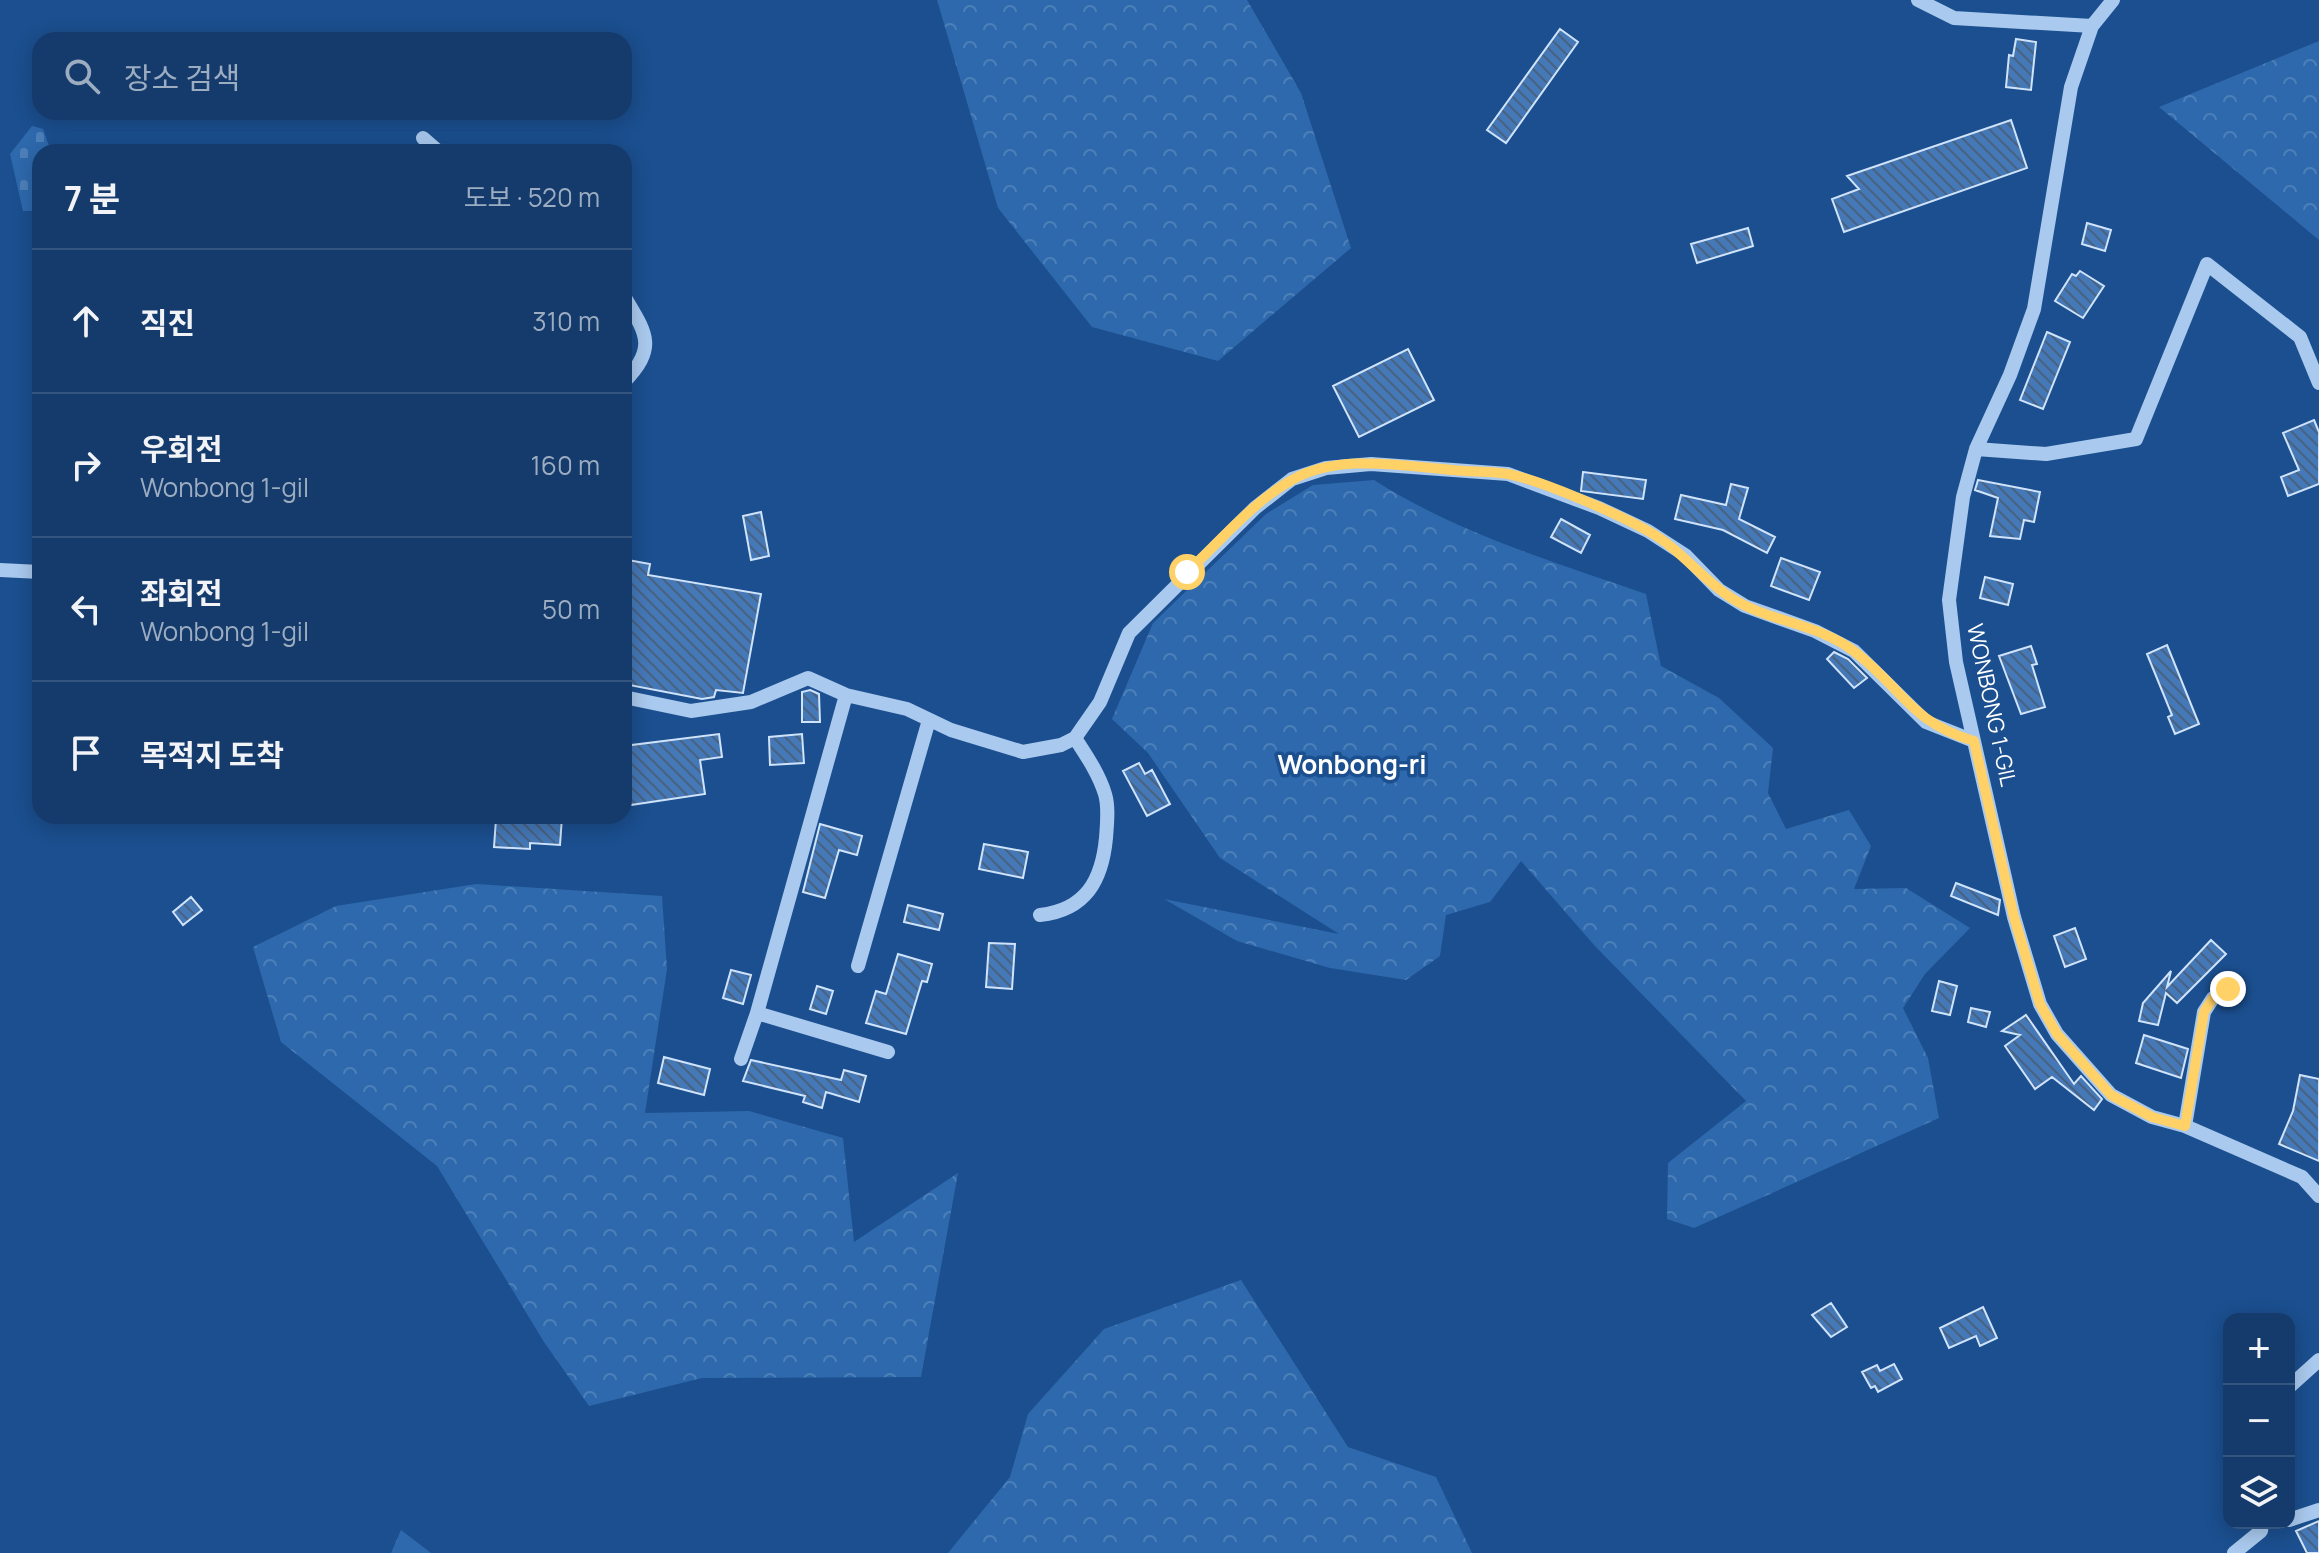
<!DOCTYPE html>
<html lang="ko">
<meta charset="utf-8">
<style>
:root{--surface:#143b6b;--page:#1d4271;--text:#f1f3f6;--muted:#9dadc1;--line:#33557e}
body{margin:0;font-family:Manrope,"Noto Sans KR",sans-serif;background:var(--page);color:var(--text)}
.controls{position:absolute;right:24px;bottom:24px;display:grid;overflow:hidden;border-radius:16px;box-shadow:0 4px 20px #0003}
.controls button{width:72px;height:72px;display:grid;place-items:center;padding:0;border:0;border-bottom:2px solid var(--line);background:var(--surface);color:var(--text);font:40px sans-serif}
.stop{position:absolute;width:24px;height:24px;margin:-18px;border:6px solid #ffd166;border-radius:50%;background:#fff}
.stop.end{background:#ffd166;border-color:#fff;box-shadow:0 2px 8px #0008}
.list{margin:0;padding:0;list-style:none}
h2{display:flex;justify-content:space-between;align-items:center;height:104px;margin:0;padding:0 32px;font-size:34px}
h2 small{font-size:26px;font-weight:400;color:var(--muted)}
.list li{display:grid;grid-template-columns:52px 1fr auto;gap:24px;align-items:center;box-sizing:border-box;height:144px;padding:0 32px;border-top:2px solid var(--line)}
.list b{display:block;font-size:30px;white-space:nowrap}
.list p{margin:0;font-size:26px;white-space:nowrap;color:var(--muted)}
.list em{font-size:26px;font-style:normal;color:var(--muted)}
.icon{flex:none;width:44px;height:44px;fill:none;stroke:currentColor;stroke-width:2;stroke-linecap:round;stroke-linejoin:round}
.map{position:relative;flex:none;width:2319px;height:1553px;overflow:hidden}
.search{position:absolute;background:var(--surface);box-shadow:0 4px 20px #0003;left:32px;top:32px;width:600px;height:88px;display:flex;align-items:center;gap:20px;box-sizing:border-box;padding:0 28px;border-radius:24px;color:var(--muted);font-size:30px}
.panel{position:absolute;background:var(--surface);box-shadow:0 4px 20px #0003;left:32px;top:144px;width:600px;height:680px;border-radius:24px}
.map>svg:first-child{display:block}
</style>
<div class="map">
<svg width="2319" height="1553" viewBox="0 0 2319 1553">
<defs>
<pattern id="forest-crowns" width="20" height="18" patternUnits="userSpaceOnUse" patternTransform="scale(2)"><rect width="20" height="18" fill="#2e69ad"/><path d="M2 6a3 3 0 1 1 6 0M12 15a3 3 0 1 1 6 0" fill="none" stroke="#4d80b9"/></pattern>
<pattern id="cemetery-stones" width="16" height="16" patternUnits="userSpaceOnUse" patternTransform="scale(2)"><rect width="16" height="16" fill="#2e69ad"/><path d="M2 7V4a2 2 0 0 1 4 0v3zM10 15v-3a2 2 0 0 1 4 0v3z" fill="#4d80b9"/></pattern>
<pattern id="building-back-hatch" width="6" height="6" patternUnits="userSpaceOnUse" patternTransform="scale(2)"><rect width="6" height="6" fill="#4478b7"/><path d="M-1 5l2 2M0 0l6 6M5-1l2 2" fill="none" stroke="#486282"/></pattern>
</defs>
<rect width="100%" height="100%" fill="#1b4f8f"/>
<path fill="url(#forest-crowns)" d="M937 0H1247L1301 93 1351 248 1218 361 1092 327 998 208Z
M2319 41V240L2159 107Z
M1374 480C1457 533 1554 562 1646 594L1661 666 1719 698 1773 748 1768 793 1786 829 1849 810 1871 846 1854 889 1906 888 1970 928 1925 974 1903 1008 1928 1058 1939 1118 1694 1228 1667 1219 1668 1163 1746 1101 1594 945 1521 861 1490 902 1446 915 1440 956 1406 980 1330 968 1237 941 1164 899 1339 934 1220 858 1148 753 1112 719 1153 623 1266 514 1313 485Z
M476 884 662 896 667 969 645 1113 749 1111 843 1138 854 1242 958 1173 921 1377 702 1378 589 1406 544 1342 437 1166 281 1042 253 947 336 906Z
M1241 1280 1348 1447 1436 1477 1472 1553H948L1010 1477 1028 1414 1104 1329Z
M401 1530 431 1553H391Z"/>
<path fill="url(#cemetery-stones)" d="M32 126 43 129 51 152H40V211H23L10 154Z"/>
<path fill="url(#building-back-hatch)" stroke="#cfe3fa" stroke-width="2" d="M1560 29 1578 42 1506 143 1487 130Z
M2016 39 2036 42 2031 90 2006 87 2009 55 2013 56Z
M2011 120 2027 168 1844 232 1832 199 1859 189 1847 176Z
M2087 223 2111 230 2105 251 2082 244Z
M1748 228 1753 246 1697 263 1691 244Z
M2080 271 2104 286 2083 318 2055 301 2072 274 2076 276Z
M2047 332 2070 342 2043 409 2020 400Z
M1408 349 1434 400 1359 437 1333 386Z
M2314 420 2319 432V484L2288 496 2281 477 2299 470 2283 433Z
M1583 472 1646 480 1643 499 1581 491Z
M1978 480 2040 492 2034 522 2024 520 2020 539 1990 536 1998 498 1975 490Z
M1731 484 1748 488 1739 519 1775 537 1767 553 1723 530 1675 519 1681 495 1726 505Z
M761 512 769 556 751 560 743 516Z
M1561 519 1590 535 1581 553 1551 537Z
M1781 558 1820 572 1809 600 1771 586Z
M628 560 650 564 648 575 761 594 743 693 716 690 714 697 702 699 624 684V582Z
M1985 577 2013 584 2008 605 1980 598Z
M2167 645 2199 724 2175 734 2168 717 2172 715 2147 654Z
M2031 646 2037 664 2032 665 2045 707 2021 714 1999 656Z
M1834 652 1848 659 1867 678 1854 688 1827 659Z
M810 690 819 694 820 722H802V692Z
M719 734 722 757 700 760 705 794 624 806V746Z
M802 734 804 763 770 765 769 737Z
M1139 763 1145 774 1152 770 1170 804 1147 816 1123 771Z
M520 816 562 817 560 845 530 843V849L494 847 496 819 519 821Z
M820 824 862 836 857 855 839 850 825 898 803 892Z
M984 844 1028 852 1023 878 979 869Z
M1956 883 2000 900 1998 915 1951 896Z
M191 897 202 910 183 925 173 912Z
M908 905 943 914 939 930 904 922Z
M2075 928 2086 959 2065 967 2054 936Z
M2211 940 2226 954 2177 1003 2166 993 2158 1025 2139 1021 2143 1003 2171 971 2167 987Z
M989 943 1015 944 1012 989 986 987Z
M898 954 932 964 927 982 922 981 906 1034 866 1023 876 991 886 994Z
M731 970 751 975 743 1004 723 998Z
M1939 981 1957 986 1950 1015 1932 1011Z
M817 986 833 991 826 1014 810 1009Z
M1971 1008 1990 1012 1986 1027 1968 1022Z
M2026 1015 2074 1084 2081 1076 2102 1099 2094 1110 2052 1077 2035 1089 2005 1046 2020 1035 2002 1031Z
M2144 1035 2188 1049 2181 1078 2136 1063Z
M664 1057 710 1069 704 1095 658 1083Z
M751 1060 841 1080 844 1070 866 1076 859 1102 826 1092 822 1108 803 1102 805 1096 743 1081Z
M2300 1075 2319 1079V1161L2279 1144 2293 1111Z
M1831 1303 1847 1327 1831 1337 1812 1315Z
M1983 1307 1997 1338 1980 1346 1976 1336 1949 1348 1940 1328Z
M1894 1364 1902 1379 1878 1392 1875 1386 1871 1388 1862 1372 1877 1365 1880 1371Z
M2319 1521V1553H2307L2296 1531Z"/>
<g fill="none" stroke-linecap="round" stroke-linejoin="round">
<path stroke="#a9c9ee" stroke-width="14" d="M1918 0 1954 18 2092 26
M2113 0 2092 26 2071 87 2034 309 2010 375 1976 449 1963 497 1949 600 1956 662 2014 917 2040 1004 2057 1034 2111 1095 2152 1117 2185 1126 2302 1177 2319 1196
M423 138 439 152
M624 296C646 333 658 347 624 382
M1976 449 2046 454 2136 439 2207 264 2300 337 2319 383
M0 570 40 572
M846 695 757 1013 888 1052
M624 697 691 711 751 702 808 678 846 695 907 709 951 730 1023 752 1061 745 1075 738 1100 702 1129 633 1255 508 1292 479 1326 468 1371 464 1508 474 1599 508 1648 531 1685 555 1719 590 1745 606 1815 631 1854 651 1926 722 1974 741
M1040 915C1086 910 1102 880 1106 838 1107 824 1109 807 1105 794 1099 774 1086 755 1075 738
M858 966 929 720
M741 1059 757 1013
M2185 1126 2204 1012 2213 998 2228 989
M2289 1387 2319 1360
M2289 1520 2319 1510
M2234 1553 2261 1531 2262 1523"/>
</g>
<g fill="none" stroke-linecap="round" stroke-linejoin="round">
<path stroke="#ffd166" stroke-width="10" d="M1187 572C1220 542 1252 502 1292 480 1338 453 1402 466 1453 470 1471 472 1490 471 1508 474 1543 481 1616 513 1648 531 1681 549 1702 580 1733 599 1770 622 1820 624 1855 652 1903 689 1910 722 1974 741L2014 917 2040 1004 2057 1034 2111 1095 2152 1117 2185 1126 2204 1012 2213 998 2228 989"/>
</g>
<g text-anchor="middle" dominant-baseline="central" stroke-width="7" stroke-linejoin="round" paint-order="stroke">
<g font-size="22" fill="#fff" stroke="#1b4f8f">
<text transform="translate(1992 705) rotate(78)">WONBONG 1-GIL</text>
</g>
<g font-size="26" font-weight="bold" fill="#fff" stroke="#1b4f8f">
<text x="1352" y="764">Wonbong-ri</text>
</g>
</g>
</svg>
<div class="controls">
<button>+</button>
<button>−</button>
<button><svg class="icon" aria-label="layers" viewBox="0 0 24 24"><path d="M12 4l9 5-9 5-9-5zM3 14l9 5 9-5"/></svg></button>
</div>
<div class="stop" style="left:1187px;top:572px"></div>
<div class="stop end" style="left:2228px;top:989px"></div>
<div class="search"><svg class="icon" aria-label="search" viewBox="0 0 24 24"><circle cx="10" cy="10" r="6"/><path d="M15 15l6 6"/></svg>장소 검색</div>
<section class="panel">
<h2>7 분<small>도보 · 520 m</small></h2>
<ul class="list">
<li><svg class="icon" aria-label="ahead" viewBox="0 0 24 24"><path d="M12 20V5M6 11l6-6 6 6"/></svg><div><b>직진</b></div><em>310 m</em></li>
<li><svg class="icon" aria-label="right" viewBox="0 0 24 24"><path d="M7 20v-9h11M14 6l5 5-5 5"/></svg><div><b>우회전</b><p>Wonbong 1-gil</p></div><em>160 m</em></li>
<li><svg class="icon" aria-label="left" viewBox="0 0 24 24"><path d="M17 20v-9H6M10 6l-5 5 5 5"/></svg><div><b>좌회전</b><p>Wonbong 1-gil</p></div><em>50 m</em></li>
<li><svg class="icon" aria-label="arrive" viewBox="0 0 24 24"><path d="M6 21V4h12l-3 4 3 4H6"/></svg><div><b>목적지 도착</b></div></li>
</ul>
</section>
</div>
